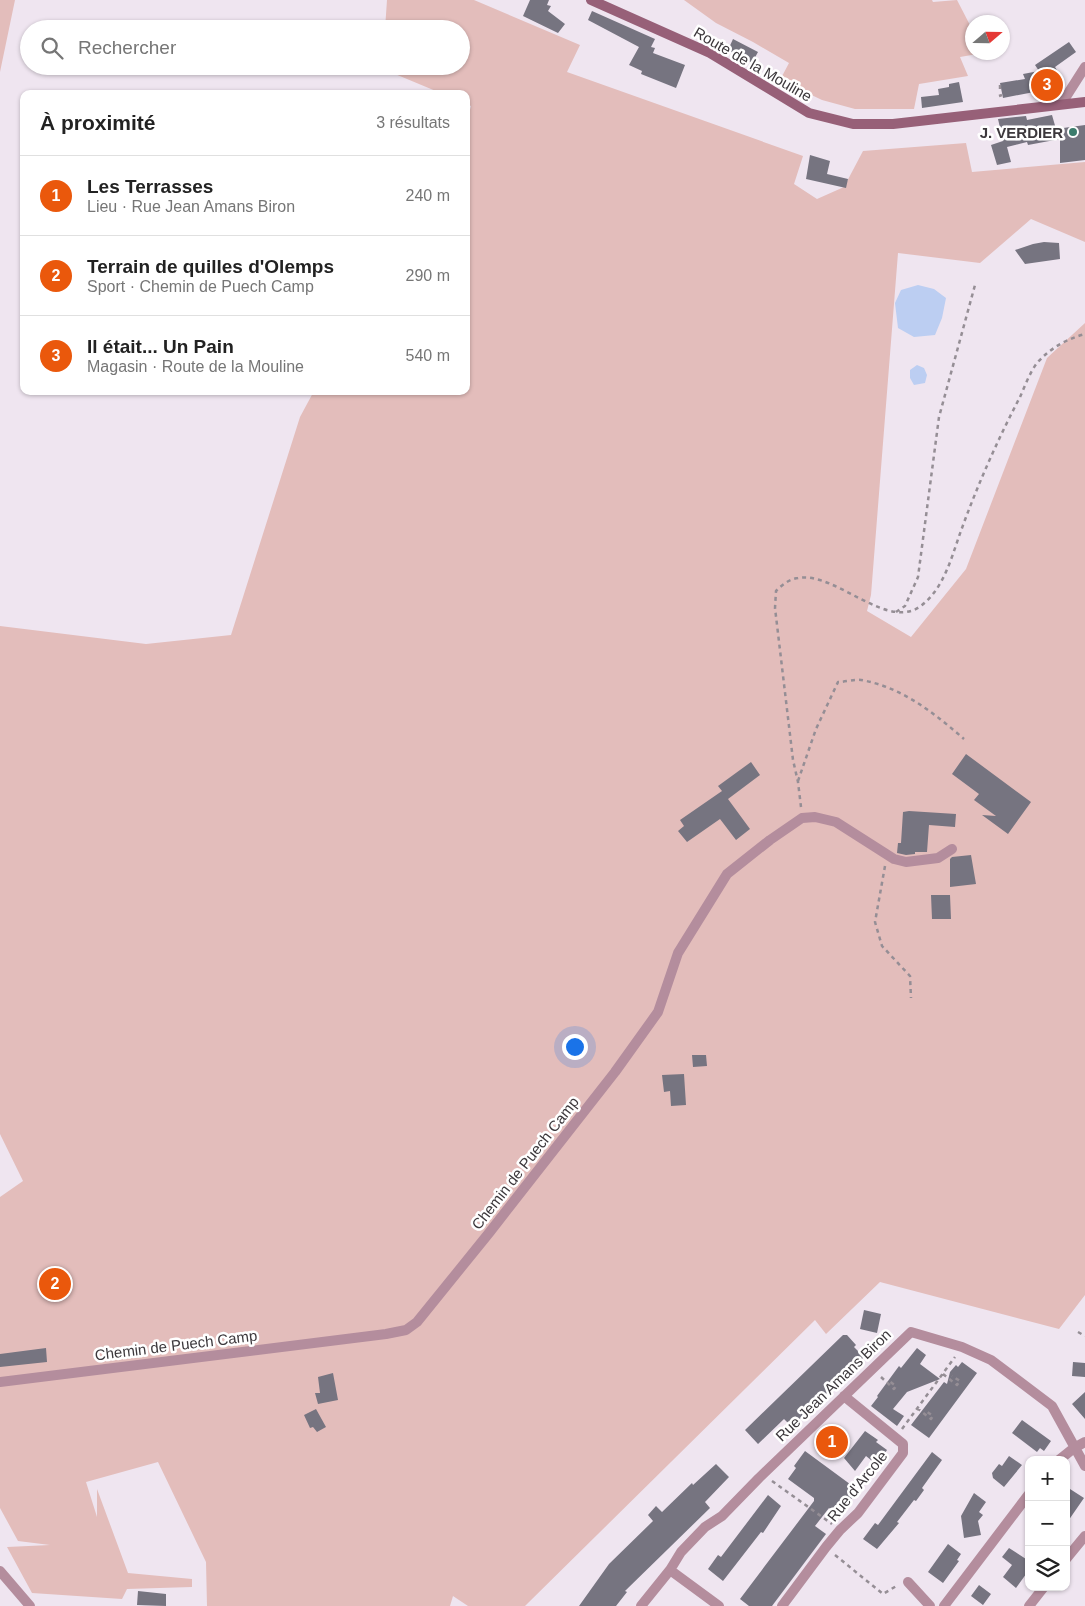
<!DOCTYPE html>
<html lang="fr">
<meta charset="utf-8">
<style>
:root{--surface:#fff;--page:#f2f2f2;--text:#222;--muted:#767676;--line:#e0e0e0;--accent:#ea580c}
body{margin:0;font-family:Helvetica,sans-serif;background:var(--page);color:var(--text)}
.controls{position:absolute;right:15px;bottom:15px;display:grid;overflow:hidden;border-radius:10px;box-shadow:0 1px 4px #0004}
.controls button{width:45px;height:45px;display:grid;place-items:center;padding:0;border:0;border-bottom:1px solid var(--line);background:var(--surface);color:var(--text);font:25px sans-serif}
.compass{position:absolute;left:965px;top:15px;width:45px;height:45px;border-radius:50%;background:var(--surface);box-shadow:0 1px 4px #0004;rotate:70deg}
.you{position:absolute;left:574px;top:1046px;width:18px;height:18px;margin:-12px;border:4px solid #fff;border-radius:50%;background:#1a73e8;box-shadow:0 0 0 8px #1a73e833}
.badge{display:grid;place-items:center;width:32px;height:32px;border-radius:50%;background:var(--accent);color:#fff;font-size:16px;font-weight:700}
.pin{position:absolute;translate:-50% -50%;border:2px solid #fff;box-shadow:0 1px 5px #0006}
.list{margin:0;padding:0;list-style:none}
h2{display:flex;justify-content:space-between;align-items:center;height:65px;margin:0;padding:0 20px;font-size:21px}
h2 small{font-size:16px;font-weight:400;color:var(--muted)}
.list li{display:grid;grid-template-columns:32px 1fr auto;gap:15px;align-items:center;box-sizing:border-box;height:80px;padding:0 20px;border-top:1px solid var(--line)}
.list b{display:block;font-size:19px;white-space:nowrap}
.list p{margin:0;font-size:16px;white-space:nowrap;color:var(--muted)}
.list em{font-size:16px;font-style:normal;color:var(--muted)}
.icon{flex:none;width:28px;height:28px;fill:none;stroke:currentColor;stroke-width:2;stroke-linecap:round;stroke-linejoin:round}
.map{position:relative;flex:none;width:1085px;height:1606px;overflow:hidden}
.search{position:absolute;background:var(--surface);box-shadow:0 1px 4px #0004;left:20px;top:20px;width:450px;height:55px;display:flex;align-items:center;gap:12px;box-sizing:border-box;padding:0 18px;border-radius:28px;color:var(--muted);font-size:19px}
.panel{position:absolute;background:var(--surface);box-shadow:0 1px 4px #0004;left:20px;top:90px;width:450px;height:305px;border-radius:10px}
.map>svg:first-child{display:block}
</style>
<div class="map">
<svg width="1085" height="1606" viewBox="0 0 1085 1606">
<rect width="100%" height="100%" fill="#efe5f0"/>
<path fill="#e3bdbb" d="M0 0H15L0 72Z
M387 0H474L580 45 567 72 803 156 794 184 817 199 844 187 863 151 966 143 972 172 1085 162V242L1031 219 980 263 898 253 871 595 867 611 911 637 966 569 1047 358 1085 323V1295L1059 1329 880 1282 826 1334 815 1320 525 1606H468L453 1596 450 1606H207L206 1562 158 1462 86 1482 97 1517V1489L128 1573 192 1579V1587L127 1589 122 1599 32 1593 7 1547 50 1545 18 1541 0 1508V1197L23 1181 0 1134V626L146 644 231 635 300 417 314 391H466V124L471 106 466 104V94H443L383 69V66H461V29H385Z
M684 0H932L933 2 957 0 972 29V52L983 53 960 57 968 76 919 84 914 109H855L822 100 780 80 789 63 753 42 716 23Z"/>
<path fill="#bccef2" d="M918 285 934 289 946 298 942 318 935 335 914 337 898 328 895 303 901 290Z
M917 365 924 368 927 375 925 383 914 385 910 378V370Z"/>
<path fill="#767480" d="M530 0H549L547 5 551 6 548 11 565 24 558 33 523 16Z
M592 11 655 39 651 47 655 48 653 53 685 65 676 88 641 74 642 71 629 65 639 47 588 20Z
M733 39 758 52 752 63 728 50Z
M1069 42 1076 52 1055 67 1061 77 1054 86 1055 88 1003 98 1000 83 1025 79 1023 74 1039 71 1035 65Z
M959 82 963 102 922 108 921 97 939 95 938 89 949 87V84Z
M1052 115 1056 129 1085 125V160L1060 163V139L1028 145 1027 142 1007 147 1011 162 997 165 991 145 1003 141 998 119 1026 116 1027 120Z
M810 155 830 161 827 174 848 179 846 188 806 179Z
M1044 242 1059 243 1060 259 1025 264 1015 250 1033 244Z
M966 754 1031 802 1008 834 982 815 996 816 974 800 979 794 952 774Z
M751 762 760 775 728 799 750 829 736 840 720 819 687 842 678 831 684 826 680 820 722 791 718 786Z
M909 811 956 814 955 827 929 825 927 852H915V854L906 855 897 853 898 843H901L903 812Z
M971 855 976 884 950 887V859L952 857Z
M931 895H950L951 919H932Z
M692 1055H706L707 1066 693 1067Z
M684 1074 686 1105 671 1106 670 1091 664 1092 662 1075Z
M864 1310 881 1314 877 1333 860 1329Z
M843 1335H847L856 1345 854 1347 864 1357 792 1427 784 1419 758 1444 745 1430Z
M46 1348 47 1362 0 1367V1354Z
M917 1348 926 1355 920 1364 940 1379 907 1392 893 1409 904 1416 897 1426 871 1406 878 1397 877 1396 899 1366 901 1368Z
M962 1362 977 1373 929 1438 911 1425 944 1382 947 1384 950 1372 956 1365 958 1367Z
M1073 1362 1085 1363V1377L1072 1376Z
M333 1373 338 1400 318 1404 315 1393H320L318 1377Z
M1085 1392V1419L1072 1404Z
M316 1409 326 1427 317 1432 313 1427 310 1428 304 1415Z
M1022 1420 1051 1441 1044 1451 1040 1448 1037 1452 1012 1433Z
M865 1431 878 1440 876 1442 887 1450 877 1465 866 1456 855 1471 844 1458Z
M805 1451 858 1490 840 1514H836L829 1508 815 1526 826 1534 772 1606H749L740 1599 814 1501V1498L788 1479 796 1468 794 1466Z
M932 1452 942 1460 922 1488 924 1490 916 1501 914 1500 897 1522 899 1523 877 1549 863 1539 875 1523 878 1525Z
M1009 1456 1022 1465 1004 1487 993 1478 992 1473 999 1464 1002 1466Z
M716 1464 729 1477 705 1502 710 1508 625 1591 627 1592 616 1606H579L609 1564 653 1521 648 1515 656 1506 662 1512 692 1483 693 1485Z
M1070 1489 1084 1498 1066 1524V1494Z
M974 1493 986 1502 979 1512 983 1515 978 1521 981 1535 964 1538 961 1516Z
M768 1495 781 1506 763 1533 761 1532 723 1581 708 1569 718 1555 721 1557Z
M948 1544 961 1554 957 1560 959 1561 943 1583 928 1572Z
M1009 1548 1029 1561V1570L1016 1588 1003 1577 1012 1565 1002 1557Z
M979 1585 991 1594 983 1605 971 1596Z
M138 1591 166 1594V1606L137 1605Z"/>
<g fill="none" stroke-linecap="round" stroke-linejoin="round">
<path stroke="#958e95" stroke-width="2.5" stroke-dasharray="4 4" stroke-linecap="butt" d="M1053 77 1059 87
M1000 85V92
M999 96 1002 95
M896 612 905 606 918 577 939 417 975 285
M798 781 816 729 838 682C845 682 854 679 861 680 902 687 934 713 964 739
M801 807 798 782 793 760 775 608 776 591C782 585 789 579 798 578 836 571 888 633 922 605 945 587 952 555 962 528 978 484 998 439 1020 397 1025 386 1030 372 1037 363 1050 348 1067 339 1085 334
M885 866 875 922 882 946 910 976 911 998
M1078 1332 1085 1336
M943 1374 957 1385 960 1381 952 1376
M881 1377 894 1389 896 1386 889 1381
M917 1408 931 1419 933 1416 926 1411
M902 1429 955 1357
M772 1481 832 1524
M835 1555 883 1594 898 1585"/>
<path stroke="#b48d9d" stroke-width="10" d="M0 1382 386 1334 406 1330 417 1322 489 1233 615 1072 658 1012 678 953 727 874 770 840 802 818 815 817 836 822 894 859 906 862 938 858 952 849
M1059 1460 1074 1448 1085 1442
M1066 1559 1085 1536
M670 1570 719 1606
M908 1582 930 1606
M641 1606 670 1570 681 1552 705 1527 722 1516 759 1478 911 1332 962 1347 991 1360 1052 1406 1085 1466
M782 1606 826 1547 840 1530 858 1513 903 1453V1444L844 1396
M944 1606 1029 1494
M1029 1606 1044 1587"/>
<path stroke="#b48d9d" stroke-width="10" d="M1062 103 1085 67
M0 1571 30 1606"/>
<path stroke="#976078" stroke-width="10" d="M591 0 710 53 809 113 853 124H893L1085 102"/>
</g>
<circle fill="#3b7c6c" stroke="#fff" stroke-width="2" cx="1073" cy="132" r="5"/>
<g text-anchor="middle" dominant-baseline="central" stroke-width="5" stroke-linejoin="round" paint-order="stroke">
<g font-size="15" fill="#3c383c" stroke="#fff">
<text transform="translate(753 64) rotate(30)">Route de la Mouline</text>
<text transform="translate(525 1163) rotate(-52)">Chemin de Puech Camp</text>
<text transform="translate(176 1345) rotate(-7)">Chemin de Puech Camp</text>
<text transform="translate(833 1385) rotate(-44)">Rue Jean Amans Biron</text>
<text transform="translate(857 1486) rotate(-51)">Rue d'Arcole</text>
</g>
<g font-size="15" font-weight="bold" fill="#3c383c" stroke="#fff" text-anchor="end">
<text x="1063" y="132">J. VERDIER</text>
</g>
</g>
</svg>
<div class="controls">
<button>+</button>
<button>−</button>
<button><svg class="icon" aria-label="layers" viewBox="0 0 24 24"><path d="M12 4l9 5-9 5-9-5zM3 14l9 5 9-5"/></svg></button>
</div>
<svg class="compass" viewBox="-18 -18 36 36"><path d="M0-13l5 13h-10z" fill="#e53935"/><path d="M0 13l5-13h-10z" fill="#767676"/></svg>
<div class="you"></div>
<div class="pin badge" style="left:832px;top:1442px">1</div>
<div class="pin badge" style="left:55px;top:1284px">2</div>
<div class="pin badge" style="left:1047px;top:85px">3</div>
<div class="search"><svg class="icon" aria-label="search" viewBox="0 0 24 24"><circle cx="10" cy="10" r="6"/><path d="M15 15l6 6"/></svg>Rechercher</div>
<section class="panel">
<h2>À proximité<small>3 résultats</small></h2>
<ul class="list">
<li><span class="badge">1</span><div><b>Les Terrasses</b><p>Lieu · Rue Jean Amans Biron</p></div><em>240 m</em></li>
<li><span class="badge">2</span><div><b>Terrain de quilles d'Olemps</b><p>Sport · Chemin de Puech Camp</p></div><em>290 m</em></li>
<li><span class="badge">3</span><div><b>Il était... Un Pain</b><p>Magasin · Route de la Mouline</p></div><em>540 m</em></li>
</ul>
</section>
</div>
